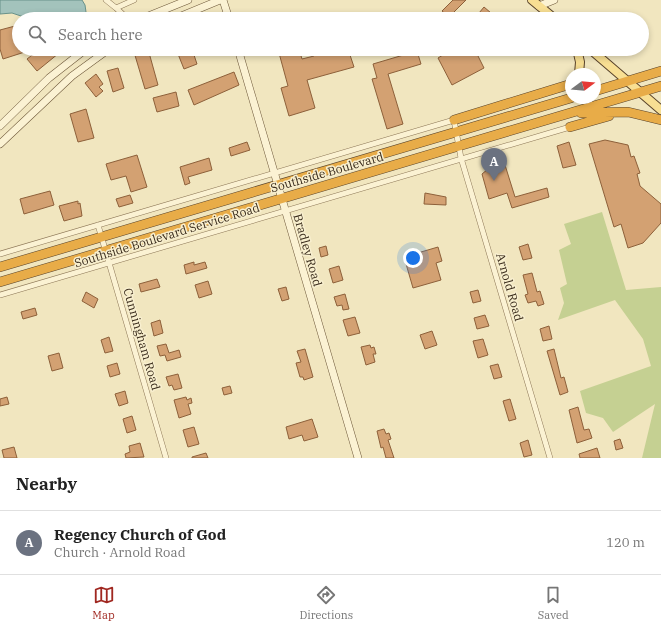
<!DOCTYPE html>
<meta charset="utf-8">
<style>
:root{--surface:#fff;--page:#f2f2f2;--text:#222;--muted:#767676;--line:#e0e0e0;--accent:#a02821}
body{margin:0;font-family:"IBM Plex Serif",serif;background:var(--page);color:var(--text)}
.compass{position:absolute;left:565px;top:68px;width:36px;height:36px;border-radius:50%;background:var(--surface);box-shadow:0 2px 6px #0003;rotate:74deg}
.you{position:absolute;left:413px;top:258px;width:14px;height:14px;margin:-10px;border:3px solid #fff;border-radius:50%;background:#1a73e8;box-shadow:0 0 0 6px #1a73e833}
.badge{display:grid;place-items:center;width:26px;height:26px;border-radius:50%;background:var(--accent);color:#fff;font-size:13px;font-weight:700}
.pin{position:absolute;translate:-50% -33px;filter:drop-shadow(0 1px 2px #0008)}
.pin::after{content:'';position:absolute;top:21px;width:14px;height:12px;background:inherit;clip-path:polygon(0 0,100% 0,50% 100%)}
.list{margin:0;padding:0;list-style:none}
h2{display:flex;justify-content:space-between;align-items:center;height:52px;margin:0;padding:0 16px;font-size:17px}
h2 small{font-size:13px;font-weight:400;color:var(--muted)}
.list li{display:grid;grid-template-columns:26px 1fr auto;gap:12px;align-items:center;box-sizing:border-box;height:64px;padding:0 16px;border-top:1px solid var(--line)}
.list b{display:block;font-size:15px;white-space:nowrap}
.list p{margin:0;font-size:13px;white-space:nowrap;color:var(--muted)}
.list em{font-size:13px;font-style:normal;color:var(--muted)}
.icon{flex:none;width:22px;height:22px;fill:none;stroke:currentColor;stroke-width:2;stroke-linecap:round;stroke-linejoin:round}
.map{position:relative;flex:none;width:661px;height:458px;overflow:hidden}
.search{position:absolute;background:var(--surface);box-shadow:0 2px 6px #0003;left:12px;right:12px;top:12px;height:44px;display:flex;align-items:center;gap:10px;box-sizing:border-box;padding:0 14px;border-radius:22px;color:var(--muted);font-size:15px}
.sheet{height:116px;background:var(--surface)}
nav{display:flex;justify-content:space-around;align-items:center;box-sizing:border-box;height:56px;border-top:1px solid var(--line);background:var(--surface);font-size:11px;color:var(--muted)}
nav a{display:grid;justify-items:center;gap:2px}
nav .on{color:var(--accent)}
.map>svg:first-child{display:block}
</style>
<div class="map">
<svg width="661" height="458" viewBox="0 0 661 458">
<rect width="100%" height="100%" fill="#f1e6bf"/>
<path fill="#c5d092" d="M602 212 626 290 661 287V458H642L655 404 613 432 603 418 586 413 580 391 651 366 643 339 615 300 558 320 564 303 560 288 567 284 559 250 571 244 564 224Z"/>
<path fill="#a3c3bc" stroke="#69928a" d="M0 0H82L85 5 87 19H30L12 13 0 14Z"/>
<path fill="#d3a172" stroke="#8d603a" d="M453 0H466L449 17 442 11Z
M484 7 498 19H474Z
M15 26 19 40V49L31 50 3 59 0 49V30Z
M40 49H64L37 71 27 59Z
M148 49 158 85 145 89 134 52Z
M176 49H192L197 64 184 69Z
M293 49H299L302 59 314 56 312 49H348L354 67 307 80 315 108 289 116 281 88 288 86 279 53Z
M444 49H471L477 54 484 68 452 85 438 58 446 53Z
M417 51 421 64 388 74 403 124 387 129 372 79 377 78 373 64Z
M118 68 124 88 113 92 107 71Z
M234 72 239 85 194 105 188 90Z
M96 74 103 84 99 87 103 91 96 97 85 83Z
M176 92 179 106 157 112 153 98Z
M86 109 94 138 78 142 70 114Z
M605 140 628 145 631 157 634 156 640 173 637 174 640 186 661 204V223L643 243 628 248 621 224 614 227 589 144Z
M247 142 250 150 231 156 229 148Z
M569 142 576 165 563 168 557 146Z
M137 155 147 187 131 192 126 176 111 180 106 164Z
M209 158 212 170 188 177 190 183 185 185 180 167Z
M494 164 495 166 505 165 515 197 547 188 549 197 512 208 507 193 489 199 482 174Z
M50 191 54 205 24 214 20 199Z
M425 193 446 197V205L424 204Z
M130 195 133 203 119 207 116 199Z
M78 201V204L80 203 82 216 64 221 59 206Z
M528 244 532 258 523 260 519 247Z
M326 246 328 255 321 257 319 248Z
M438 247 442 261 436 263 441 280 413 288 404 257Z
M194 262V265L205 262 207 268 186 274 184 265Z
M339 266 343 280 333 283 329 269Z
M532 273 537 292 540 291 544 304 538 306 536 301 528 303 525 295 528 294 523 275Z
M157 279 160 287 141 292 139 284Z
M208 281 212 294 199 298 195 285Z
M286 287 289 299 282 301 278 289Z
M478 290 481 301 473 303 470 292Z
M86 292 98 299 94 308 82 301Z
M345 294 349 309 343 310 342 305 337 306 334 297Z
M35 308 37 315 23 319 21 312Z
M485 315 489 326 477 329 474 318Z
M355 317 360 333 348 336 343 320Z
M160 320 163 333 154 336 151 323Z
M549 326 552 339 543 341 540 329Z
M432 331 437 345 425 349 420 335Z
M109 337 113 351 105 353 101 340Z
M483 339 488 355 478 358 473 341Z
M166 344 169 353 179 350 181 357 167 361 165 355 160 356 157 346Z
M370 345 371 348 374 347 376 354H373L375 362 366 365 361 347Z
M305 349 313 377 304 380 303 377H300L296 363 301 362 297 351Z
M554 349 561 378 564 377 568 392 560 395 547 351Z
M59 353 63 368 52 371 48 356Z
M117 363 120 374 110 377 107 366Z
M498 364 502 377 494 379 490 366Z
M178 374 182 388 174 390 172 385 169 386 166 377Z
M230 386 232 393 224 395 222 388Z
M125 391 128 403 119 406 115 394Z
M7 397 9 404 0 406V399Z
M186 397 187 400 191 398 192 403 188 404 191 414 179 418 174 400Z
M510 399 516 419 509 421 503 401Z
M578 407 584 430 589 429 592 438 577 443 569 410Z
M132 416 136 430 127 433 123 419Z
M312 419 318 437 304 441 302 435 289 439 286 427Z
M194 427 199 444 188 447 183 430Z
M384 429 386 434 389 433 391 439 388 440 394 458H386L383 447 381 448 377 431Z
M620 439 623 448 616 450 614 441Z
M528 440 532 455 524 457 520 443Z
M140 443 144 457 126 458 125 454 130 452 129 446Z
M14 447 17 458H4L2 450Z
M597 448 600 458H580L579 454Z
M206 453 208 458H192V457Z"/>
<g fill="none" stroke-linecap="round" stroke-linejoin="round">
<g stroke="#8c7656" stroke-width="6">
<path id="street" d="M106 0 116 8 134 0
M116 8 128 19
M98 225 166 458
M0 254 454 120 461 158 550 458
M0 295 570 127"/>
</g>
<g stroke="#6d5739" stroke-width="8">
<path id="secondary" d="M223 0 229 19
M539 6 554 0
M141 19 188 0
M174 19 220 0
M238 49 358 458
M0 126 49 78 86 49
M0 144 72 76 109 49"/>
</g>
<g stroke="#59432b" stroke-width="10">
<path id="primary" d="M532 0 555 19
M577 49 580 62 579 74
M590 49 661 110"/>
</g>
<g stroke="#59432b" stroke-width="10">
<path id="highway" d="M595 91 661 71
M581 113 628 112 661 120
M454 120 571 84
M570 127 609 116
M0 267 571 98
M0 282 661 86"/>
</g>
<use href="#street" stroke="#fbf2d3" stroke-width="5"/>
<use href="#secondary" stroke="#fbf2d3" stroke-width="7"/>
<use href="#primary" stroke="#f8df93" stroke-width="8"/>
<use href="#highway" stroke="#e8ac48" stroke-width="9"/>
</g>
<g text-anchor="middle" dominant-baseline="central" stroke-width="3" stroke-linejoin="round" paint-order="stroke">
<g font-size="12" fill="#3a2c1c" stroke="#f8efcf">
<text transform="translate(327 172) rotate(-16)">Southside Boulevard</text>
<text transform="translate(167 235) rotate(-17)">Southside Boulevard Service Road</text>
<text transform="translate(308 250) rotate(74)">Bradley Road</text>
<text transform="translate(510 287) rotate(74)">Arnold Road</text>
<text transform="translate(142 339) rotate(74)">Cunningham Road</text>
</g>
</g>
</svg>
<svg class="compass" viewBox="-18 -18 36 36"><path d="M0-13l5 13h-10z" fill="#e53935"/><path d="M0 13l5-13h-10z" fill="#767676"/></svg>
<div class="you"></div>
<div class="pin badge" style="left:494px;top:181px;background:#6b7280">A</div>
<div class="search"><svg class="icon" aria-label="search" viewBox="0 0 24 24"><circle cx="10" cy="10" r="6"/><path d="M15 15l6 6"/></svg>Search here</div>
</div>
<section class="sheet">
<h2>Nearby<small></small></h2>
<ul class="list">
<li><span class="badge" style="background:#6b7280">A</span><div><b>Regency Church of God</b><p>Church · Arnold Road</p></div><em>120 m</em></li>
</ul>
</section>
<nav>
<a class="on"><svg class="icon" aria-label="map" viewBox="0 0 24 24"><path d="M3 6l6-2 6 2 6-2v14l-6 2-6-2-6 2zM9 4v14M15 6v14"/></svg>Map</a>
<a><svg class="icon" aria-label="directions" viewBox="0 0 24 24"><path d="M12 3l9 9-9 9-9-9zM9 14v-3h6M13 9l2 2-2 2"/></svg>Directions</a>
<a><svg class="icon" aria-label="saved" viewBox="0 0 24 24"><path d="M7 4h10v16l-5-4-5 4z"/></svg>Saved</a>
</nav>
